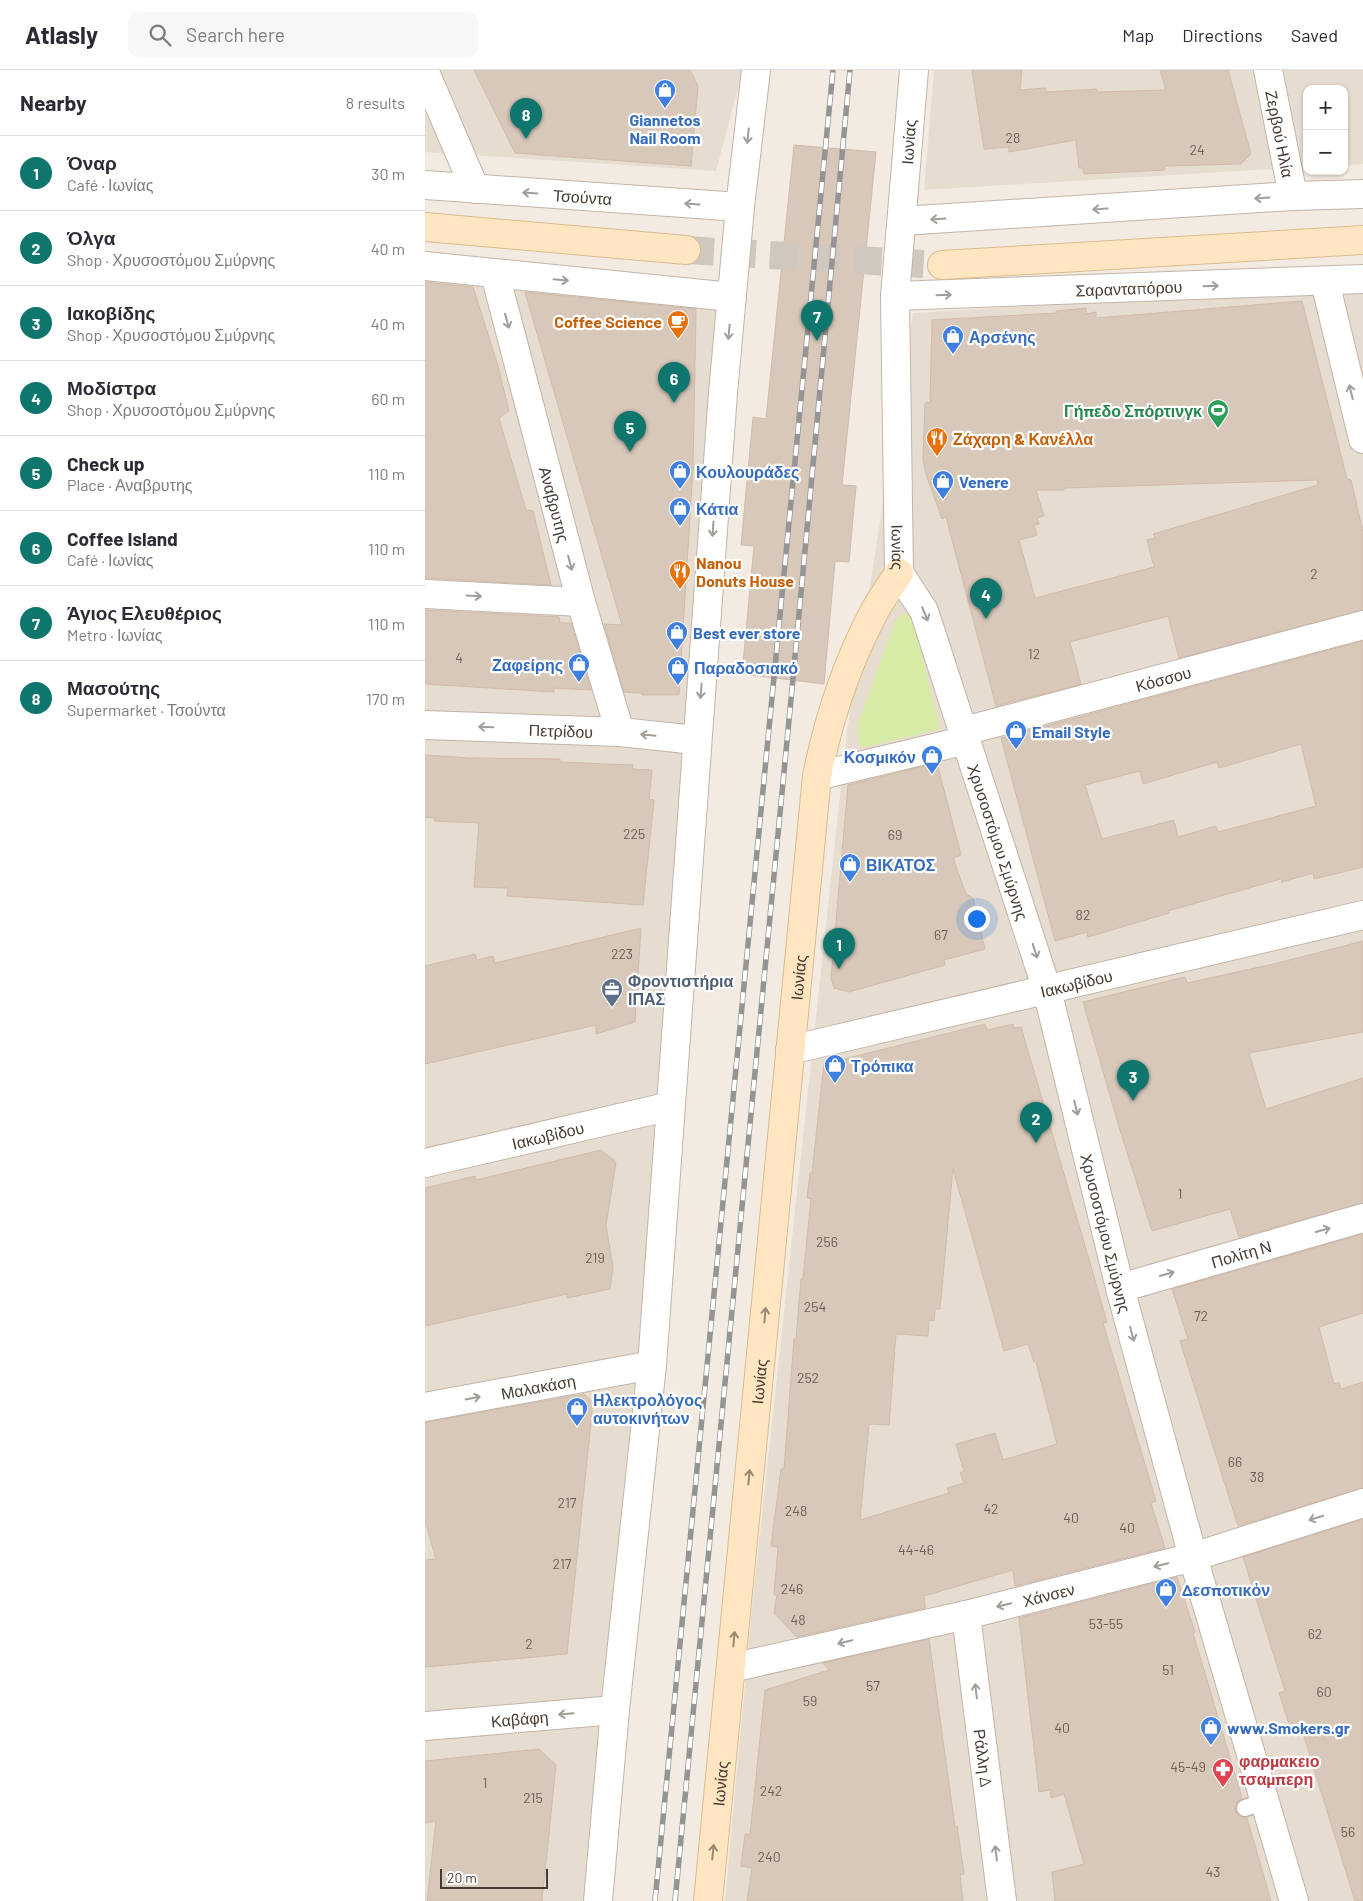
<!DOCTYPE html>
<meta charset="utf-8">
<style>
:root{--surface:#fff;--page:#f7f7f7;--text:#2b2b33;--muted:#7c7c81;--line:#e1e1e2;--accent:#0f766e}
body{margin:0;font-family:Barlow,sans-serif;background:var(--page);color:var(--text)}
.controls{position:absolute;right:15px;top:15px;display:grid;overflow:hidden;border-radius:10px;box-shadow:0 1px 4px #0004}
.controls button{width:45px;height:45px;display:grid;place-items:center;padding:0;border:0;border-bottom:1px solid var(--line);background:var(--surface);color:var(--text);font:25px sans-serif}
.scale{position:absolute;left:15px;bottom:12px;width:108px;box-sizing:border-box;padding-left:5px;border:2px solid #453b32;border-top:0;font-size:14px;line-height:18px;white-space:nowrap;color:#453b32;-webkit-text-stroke:4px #fff;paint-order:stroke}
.you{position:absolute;left:551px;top:848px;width:18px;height:18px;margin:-12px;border:4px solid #fff;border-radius:50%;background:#1a73e8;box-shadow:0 0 0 8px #1a73e833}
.badge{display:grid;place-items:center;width:32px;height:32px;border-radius:50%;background:var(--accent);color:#fff;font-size:16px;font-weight:700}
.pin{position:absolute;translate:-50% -41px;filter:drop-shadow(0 1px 2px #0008)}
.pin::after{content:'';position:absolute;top:26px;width:18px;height:15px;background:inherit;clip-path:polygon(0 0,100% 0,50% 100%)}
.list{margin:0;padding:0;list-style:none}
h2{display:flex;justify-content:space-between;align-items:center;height:65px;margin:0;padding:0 20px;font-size:21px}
h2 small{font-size:16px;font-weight:400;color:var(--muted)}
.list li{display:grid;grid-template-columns:32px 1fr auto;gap:15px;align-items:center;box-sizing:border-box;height:75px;padding:0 20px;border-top:1px solid var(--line)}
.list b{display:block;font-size:19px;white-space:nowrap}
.list p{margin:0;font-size:16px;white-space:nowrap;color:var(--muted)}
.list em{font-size:16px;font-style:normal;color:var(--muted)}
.icon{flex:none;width:28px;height:28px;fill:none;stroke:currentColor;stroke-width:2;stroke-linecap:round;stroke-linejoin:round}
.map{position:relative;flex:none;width:938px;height:1831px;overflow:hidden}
header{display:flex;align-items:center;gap:30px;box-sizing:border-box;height:70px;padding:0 25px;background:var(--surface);border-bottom:1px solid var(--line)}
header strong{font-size:24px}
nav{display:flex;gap:28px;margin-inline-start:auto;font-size:18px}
.search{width:350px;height:45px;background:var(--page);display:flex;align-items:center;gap:12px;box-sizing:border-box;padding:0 18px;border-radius:10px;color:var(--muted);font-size:19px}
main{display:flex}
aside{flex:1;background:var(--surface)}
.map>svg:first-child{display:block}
</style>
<header>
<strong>Atlasly</strong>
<div class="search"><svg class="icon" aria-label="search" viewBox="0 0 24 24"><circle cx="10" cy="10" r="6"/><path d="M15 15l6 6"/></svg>Search here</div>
<nav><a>Map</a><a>Directions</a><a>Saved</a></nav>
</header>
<main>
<aside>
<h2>Nearby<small>8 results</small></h2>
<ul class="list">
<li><span class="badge">1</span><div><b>Όναρ</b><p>Café · Ιωνίας</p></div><em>30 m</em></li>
<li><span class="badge">2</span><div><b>Όλγα</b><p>Shop · Χρυσοστόμου Σμύρνης</p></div><em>40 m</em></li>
<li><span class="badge">3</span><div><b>Ιακοβίδης</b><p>Shop · Χρυσοστόμου Σμύρνης</p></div><em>40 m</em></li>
<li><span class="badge">4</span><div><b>Μοδίστρα</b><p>Shop · Χρυσοστόμου Σμύρνης</p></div><em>60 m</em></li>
<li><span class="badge">5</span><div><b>Check up</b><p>Place · Αναβρυτης</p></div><em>110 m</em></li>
<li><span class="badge">6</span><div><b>Coffee Island</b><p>Café · Ιωνίας</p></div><em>110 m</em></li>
<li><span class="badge">7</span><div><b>Άγιος Ελευθέριος</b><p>Metro · Ιωνίας</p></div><em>110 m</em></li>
<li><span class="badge">8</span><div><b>Μασούτης</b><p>Supermarket · Τσούντα</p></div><em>170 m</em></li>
</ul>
</aside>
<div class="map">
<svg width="938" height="1831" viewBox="0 0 938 1831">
<rect width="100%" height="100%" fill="#f3ebe2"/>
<path fill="#e7dcd0" d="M0 0H318L291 101 0 82Z
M509 0H938V94L919 95V19H882V97L499 120Z
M0 205 295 229 269 631 217 1237 160 1831H0Z
M938 215V1831H300L327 1537 422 661 488 243Z"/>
<path fill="#d7eba7" d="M479 544 487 545 515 659 436 678 432 656 471 549Z"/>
<path fill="#d8c8ba" stroke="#d0bbaa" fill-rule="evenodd" d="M49 0H265L273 16 266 96 90 83Z
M547 0H597L595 20 620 18 621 22 672 19V22L741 20 735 0H803L826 84 816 94 740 96V100L659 104 658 98H654L651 70 584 82V77L559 79Z
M369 75 451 82 417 415 431 416 424 492 410 491 399 614 317 604 329 476 316 475 328 347 341 349Z
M0 212 48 217 73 296 84 341 74 348 101 440 108 441 126 515 0 508Z
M100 222 271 239 268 398 254 625H217V623L199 622 179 554 197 555Z
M877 231 922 409 926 410 938 462V540L754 588 743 546 645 572 656 614 571 636 521 447 517 449 501 404 498 390 500 333 505 332 507 250 632 243 631 241 661 238V244L671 242V248ZM892 410 893 415 728 464 730 468 722 470 729 497 610 528 594 470 612 465 609 455 614 454 612 448 619 446 611 420H639V418Z
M0 540 134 547 135 553H146L166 620 129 618V622L0 614Z
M938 571V797L889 809 888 803 857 812 856 809 743 841 744 843 663 867 662 862 630 871 576 668ZM876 674 891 736 793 762 791 756 753 767 749 750 677 769 660 715 715 701 718 714 792 692 794 698Z
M0 685 47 688 135 689V692L208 695 207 699 227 700 224 729 229 730 218 835 82 826 83 818 49 817 54 753 9 751 10 748 0 747Z
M512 693 536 785 528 788 541 824 548 828 560 879 519 890 520 895 424 922 409 918 406 908 423 715Z
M216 858 210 952 171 964V955L0 994V896L50 884 52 890 68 886 70 893Z
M938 871V962L824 983 841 1039 938 1008V1133L814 1167 805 1139 727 1161 694 1057 658 932 760 907 762 913 853 893Z
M560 954 562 960 588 954 589 958 596 957 665 1193 682 1252 678 1253 731 1431 726 1433 740 1478 590 1516 588 1500 499 1526 500 1538 372 1567 349 1543 352 1525H349L353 1477 346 1476 356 1399H359L369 1269H371L376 1209H378L386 1129 382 1128 385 1103H387L399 994ZM528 1099 579 1281 603 1274 609 1292H611L632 1374 578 1390 570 1363 531 1374 539 1401 535 1403 539 1413 522 1418 524 1423 435 1450 444 1354 464 1355 471 1264 503 1266 504 1250 509 1251 510 1239H515Z
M176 1080 191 1092 181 1156 188 1197 185 1219 142 1228V1224L0 1256V1118L50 1106 51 1110Z
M938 1164V1243L894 1257 909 1314 914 1312 916 1319 938 1312V1418L813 1456 755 1271 763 1269 747 1219Z
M159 1324 168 1332 142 1584 0 1597V1490L11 1489 0 1451V1352Z
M938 1449V1831H930L876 1657 866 1660 854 1623 860 1621 818 1487Z
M752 1507 770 1562 768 1563 817 1728 812 1732 810 1741 814 1746 822 1748 846 1831H630L627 1802 659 1794 639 1724 626 1728 625 1720 614 1722 594 1548Z
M504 1569 530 1757 532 1756 539 1804 535 1805 538 1831H322L327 1798 316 1796 320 1764 325 1765 340 1620 404 1600 398 1593Z
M114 1679 131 1695 117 1831H2L11 1751 0 1753V1691Z"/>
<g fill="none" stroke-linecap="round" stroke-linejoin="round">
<path stroke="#d0c8bf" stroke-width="28" stroke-dasharray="28 14" stroke-linecap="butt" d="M261 180 517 195"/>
<g stroke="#c2b4a7" stroke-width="19">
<path id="lane" d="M820 1738 840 1731"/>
</g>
<g stroke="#c2b4a7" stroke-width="30">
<g id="street">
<path id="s1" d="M489 0 470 226 474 503 499 541 622 920 695 1218 768 1487 869 1831"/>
<path id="s2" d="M843 0 868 126"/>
<path d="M0 2 50 119"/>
<path id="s3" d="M0 115 315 137"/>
<path d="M477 151 868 126 938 124"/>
<path d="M0 196 307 227"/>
<path id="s4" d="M70 204 156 532 195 662"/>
<path d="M900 212 938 369"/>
<path id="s5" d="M470 226 938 209"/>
<path d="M0 524 156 532"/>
<path id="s6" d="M0 655 195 662 271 670"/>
<path id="s7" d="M539 661 938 555"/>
<path d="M392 706 542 670"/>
<path id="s8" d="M365 980 938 845"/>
<path id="s9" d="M0 1093 246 1036"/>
<path id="s10" d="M695 1218 938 1148"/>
<path id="s11" d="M0 1337 227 1295"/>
<path id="s12" d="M541 1545 577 1831"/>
<path id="s13" d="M306 1598 541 1545 768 1487 938 1433"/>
<path id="s14" d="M0 1656 190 1640"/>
<path d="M173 1831 190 1640 227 1295 298 323 315 137 331 0"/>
</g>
</g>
<g stroke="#dabb90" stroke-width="30">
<g id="secondary">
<path d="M0 157 261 180"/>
<path d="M517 195 938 170"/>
<path id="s15" d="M283 1831 392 706C403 651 421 596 447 546 454 531 465 517 474 503"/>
</g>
</g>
<use href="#lane" stroke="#fff" stroke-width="16"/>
<use href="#street" stroke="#fff" stroke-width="28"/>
<use href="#secondary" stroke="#ffe6c0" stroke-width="28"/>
<g stroke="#949494" stroke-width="5.5">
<path id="rail" d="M230 1831 408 0
M250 1831 367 619 425 0"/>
</g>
<use href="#rail" stroke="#fff" stroke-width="4" stroke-dasharray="11" stroke-linecap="butt"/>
</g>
<defs><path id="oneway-shaft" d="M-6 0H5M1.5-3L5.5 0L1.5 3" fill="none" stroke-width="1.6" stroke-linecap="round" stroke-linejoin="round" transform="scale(1.25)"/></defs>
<g stroke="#a29d98">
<use href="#oneway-shaft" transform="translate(323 66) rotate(96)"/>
<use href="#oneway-shaft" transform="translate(105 123) rotate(-176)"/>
<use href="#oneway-shaft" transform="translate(837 128) rotate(176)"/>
<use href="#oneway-shaft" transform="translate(267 134) rotate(-176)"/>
<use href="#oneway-shaft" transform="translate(675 139) rotate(176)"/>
<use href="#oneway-shaft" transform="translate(513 149) rotate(176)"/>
<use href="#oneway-shaft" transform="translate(136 210) rotate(5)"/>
<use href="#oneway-shaft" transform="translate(786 216) rotate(-2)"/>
<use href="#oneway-shaft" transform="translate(519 225) rotate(-2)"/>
<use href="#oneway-shaft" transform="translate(82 251) rotate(75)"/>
<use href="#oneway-shaft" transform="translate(304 262) rotate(95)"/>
<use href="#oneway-shaft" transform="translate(926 322) rotate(-104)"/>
<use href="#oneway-shaft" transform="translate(288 459) rotate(94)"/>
<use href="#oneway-shaft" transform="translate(145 493) rotate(75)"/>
<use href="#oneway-shaft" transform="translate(49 526) rotate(3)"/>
<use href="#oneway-shaft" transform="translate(500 544) rotate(67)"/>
<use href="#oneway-shaft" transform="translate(276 621) rotate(95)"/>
<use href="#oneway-shaft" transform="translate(61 657) rotate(-178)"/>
<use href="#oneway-shaft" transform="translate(223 665) rotate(-174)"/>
<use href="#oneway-shaft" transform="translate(610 881) rotate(72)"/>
<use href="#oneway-shaft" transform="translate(651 1038) rotate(76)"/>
<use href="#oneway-shaft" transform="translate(898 1160) rotate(-16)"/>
<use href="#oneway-shaft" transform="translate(742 1204) rotate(-16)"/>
<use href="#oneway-shaft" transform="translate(707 1264) rotate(75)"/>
<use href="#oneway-shaft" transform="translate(48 1328) rotate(-11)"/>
<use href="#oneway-shaft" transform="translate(891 1448) rotate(163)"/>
<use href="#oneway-shaft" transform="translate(736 1495) rotate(166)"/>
<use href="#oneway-shaft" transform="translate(579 1535) rotate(166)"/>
<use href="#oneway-shaft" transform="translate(420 1572) rotate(167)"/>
<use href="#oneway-shaft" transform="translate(551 1621) rotate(-97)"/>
<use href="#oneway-shaft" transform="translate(141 1644) rotate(175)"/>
<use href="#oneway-shaft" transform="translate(571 1783) rotate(-97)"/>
</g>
<g stroke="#998872">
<use href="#oneway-shaft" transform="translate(340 1245) rotate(-85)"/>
<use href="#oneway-shaft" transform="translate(324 1407) rotate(-85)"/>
<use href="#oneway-shaft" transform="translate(309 1569) rotate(-85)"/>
<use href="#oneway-shaft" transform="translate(288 1782) rotate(-84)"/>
</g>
<defs>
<g id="shop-pin" transform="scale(1.125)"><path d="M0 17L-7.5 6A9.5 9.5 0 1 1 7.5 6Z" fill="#3f7fe0" stroke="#fff"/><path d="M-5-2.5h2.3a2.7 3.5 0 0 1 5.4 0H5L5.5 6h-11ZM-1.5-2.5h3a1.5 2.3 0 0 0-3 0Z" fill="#fff"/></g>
<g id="cafe-pin" transform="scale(1.125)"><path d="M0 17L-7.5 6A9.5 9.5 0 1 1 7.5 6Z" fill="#e8710a" stroke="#fff"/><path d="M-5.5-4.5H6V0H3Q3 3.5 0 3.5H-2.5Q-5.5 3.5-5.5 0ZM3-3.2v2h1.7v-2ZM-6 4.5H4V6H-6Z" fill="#fff"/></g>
<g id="stadium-pin" transform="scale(1.125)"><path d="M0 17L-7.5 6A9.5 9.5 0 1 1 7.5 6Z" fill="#2e9e5b" stroke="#fff"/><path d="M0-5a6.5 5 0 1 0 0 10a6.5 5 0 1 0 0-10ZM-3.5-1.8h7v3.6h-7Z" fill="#fff"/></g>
<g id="restaurant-pin" transform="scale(1.125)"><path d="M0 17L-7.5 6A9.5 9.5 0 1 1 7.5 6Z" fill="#e8710a" stroke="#fff"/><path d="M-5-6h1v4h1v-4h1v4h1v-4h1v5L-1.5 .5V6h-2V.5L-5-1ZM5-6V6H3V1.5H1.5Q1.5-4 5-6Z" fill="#fff"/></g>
<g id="office-pin" transform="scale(1.125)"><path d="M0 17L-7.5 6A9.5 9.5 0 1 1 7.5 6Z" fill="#5c6f8a" stroke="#fff"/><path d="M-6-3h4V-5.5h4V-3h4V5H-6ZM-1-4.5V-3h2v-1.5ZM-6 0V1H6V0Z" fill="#fff"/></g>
<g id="pharmacy-pin" transform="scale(1.125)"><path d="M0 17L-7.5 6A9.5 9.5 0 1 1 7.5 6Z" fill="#e0444e" stroke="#fff"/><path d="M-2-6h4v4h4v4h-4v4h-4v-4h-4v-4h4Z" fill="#fff"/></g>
</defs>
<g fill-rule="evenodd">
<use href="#shop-pin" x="240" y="20"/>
<use href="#cafe-pin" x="253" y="251"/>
<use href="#shop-pin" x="528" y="266"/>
<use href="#stadium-pin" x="793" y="340"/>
<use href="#restaurant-pin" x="512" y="368"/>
<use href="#shop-pin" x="255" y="401"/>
<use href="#shop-pin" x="518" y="411"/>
<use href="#shop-pin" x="255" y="438"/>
<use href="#restaurant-pin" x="255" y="501"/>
<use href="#shop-pin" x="252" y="562"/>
<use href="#shop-pin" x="154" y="594"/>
<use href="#shop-pin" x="253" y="597"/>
<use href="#shop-pin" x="591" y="661"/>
<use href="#shop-pin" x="507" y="686"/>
<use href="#shop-pin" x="425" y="794"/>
<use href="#office-pin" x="187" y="919"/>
<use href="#shop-pin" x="410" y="995"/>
<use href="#shop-pin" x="152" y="1338"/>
<use href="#shop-pin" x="741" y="1519"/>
<use href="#shop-pin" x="786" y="1657"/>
<use href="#pharmacy-pin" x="798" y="1699"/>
</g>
<g text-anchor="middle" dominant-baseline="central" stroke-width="4.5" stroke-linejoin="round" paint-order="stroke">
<g font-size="14" fill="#6a5e54">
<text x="588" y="67">28</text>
<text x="772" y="79">24</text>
<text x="889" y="503">2</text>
<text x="609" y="583">12</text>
<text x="34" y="587">4</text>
<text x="209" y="763">225</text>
<text x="470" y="764">69</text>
<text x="658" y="844">82</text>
<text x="516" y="864">67</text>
<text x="197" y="883">223</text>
<text x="755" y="1123">1</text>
<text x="402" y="1171">256</text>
<text x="170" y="1187">219</text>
<text x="390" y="1236">254</text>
<text x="776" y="1245">72</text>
<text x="383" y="1307">252</text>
<text x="810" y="1391">66</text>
<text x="832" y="1406">38</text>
<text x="142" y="1432">217</text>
<text x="566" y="1438">42</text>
<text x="371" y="1440">248</text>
<text x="646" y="1447">40</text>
<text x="702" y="1457">40</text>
<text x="491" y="1479">44-46</text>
<text x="137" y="1493">217</text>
<text x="367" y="1518">246</text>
<text x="373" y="1549">48</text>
<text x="681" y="1553">53-55</text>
<text x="890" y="1563">62</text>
<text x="104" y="1573">2</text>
<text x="743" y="1599">51</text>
<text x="448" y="1615">57</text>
<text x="899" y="1621">60</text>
<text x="385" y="1630">59</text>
<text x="637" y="1657">40</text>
<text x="763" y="1696">45-49</text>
<text x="60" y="1712">1</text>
<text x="346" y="1720">242</text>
<text x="108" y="1727">215</text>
<text x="923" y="1761">56</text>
<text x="344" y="1786">240</text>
<text x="788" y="1801">43</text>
</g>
<g font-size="16" font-weight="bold" fill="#366cbe" stroke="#fff" text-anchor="start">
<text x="240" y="49" text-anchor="middle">Giannetos<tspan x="240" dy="18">Nail Room</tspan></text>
<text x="544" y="266">Αρσένης</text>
<text x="271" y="401">Κουλουράδες</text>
<text x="534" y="411">Venere</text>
<text x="271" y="438">Κάτια</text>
<text x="268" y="562">Best ever store</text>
<text x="138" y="594" text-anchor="end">Ζαφείρης</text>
<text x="269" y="597">Παραδοσιακό</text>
<text x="607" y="661">Email Style</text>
<text x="491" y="686" text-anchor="end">Κοσμικόν</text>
<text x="441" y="794">ΒΙΚΑΤΟΣ</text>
<text x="426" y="995">Τρόπικα</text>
<text x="168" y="1329">Ηλεκτρολόγος<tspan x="168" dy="18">αυτοκινήτων</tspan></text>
<text x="757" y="1519">Δεσποτικὀν</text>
<text x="802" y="1657">www.Smokers.gr</text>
</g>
<g font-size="16" fill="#453b32" stroke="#fff">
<text stroke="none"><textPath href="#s2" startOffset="65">Ζερβού Ηλία</textPath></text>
<text transform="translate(483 72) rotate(-86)">Ιωνίας</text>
<text stroke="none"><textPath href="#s3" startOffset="158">Τσούντα</textPath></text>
<text stroke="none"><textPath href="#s5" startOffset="234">Σαρανταπόρου</textPath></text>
<text stroke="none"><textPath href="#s4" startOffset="238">Αναβρυτης</textPath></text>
<text stroke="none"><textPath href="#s1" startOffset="478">Ιωνίας</textPath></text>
<text stroke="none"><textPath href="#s7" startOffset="206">Κόσσου</textPath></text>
<text stroke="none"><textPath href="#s6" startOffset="136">Πετρίδου</textPath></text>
<text stroke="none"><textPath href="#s1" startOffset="792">Χρυσοστόμου Σμύρνης</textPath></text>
<text stroke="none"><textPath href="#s15" startOffset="928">Ιωνίας</textPath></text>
<text stroke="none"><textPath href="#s8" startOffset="294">Ιακωβίδου</textPath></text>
<text stroke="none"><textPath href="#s9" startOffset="126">Ιακωβίδου</textPath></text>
<text stroke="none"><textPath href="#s1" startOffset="1198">Χρυσοστόμου Σμύρνης</textPath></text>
<text stroke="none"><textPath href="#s10" startOffset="126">Πολίτη Ν</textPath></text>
<text stroke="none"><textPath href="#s15" startOffset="522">Ιωνίας</textPath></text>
<text stroke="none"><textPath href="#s11" startOffset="115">Μαλακάση</textPath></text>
<text stroke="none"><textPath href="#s13" startOffset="326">Χάνσεν</textPath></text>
<text stroke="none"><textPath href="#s14" startOffset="95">Καβάφη</textPath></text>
<text stroke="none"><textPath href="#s12" startOffset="144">Ράλλη Δ</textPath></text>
<text stroke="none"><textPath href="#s15" startOffset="118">Ιωνίας</textPath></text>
</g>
<g font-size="16" font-weight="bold" fill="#c56008" stroke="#fff" text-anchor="start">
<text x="237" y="251" text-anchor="end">Coffee Science</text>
<text x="528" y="368">Ζάχαρη &amp; Κανέλλα</text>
<text x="271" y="492">Nanou<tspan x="271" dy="18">Donuts House</tspan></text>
</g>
<g font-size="16" font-weight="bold" fill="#27864d" stroke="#fff" text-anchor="end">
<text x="777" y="340">Γήπεδο Σπόρτινγκ</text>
</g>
<g font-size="16" font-weight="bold" fill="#4e5e75" stroke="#fff" text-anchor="start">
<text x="203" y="910">Φροντιστήρια<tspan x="203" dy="18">ΙΠΑΣ</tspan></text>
</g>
<g font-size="16" font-weight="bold" fill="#be3a42" stroke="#fff" text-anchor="start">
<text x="814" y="1690">φαρμακειο<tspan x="814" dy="18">τσαμπερη</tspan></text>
</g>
</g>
</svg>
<div class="controls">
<button>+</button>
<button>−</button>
</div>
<div class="scale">20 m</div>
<div class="you"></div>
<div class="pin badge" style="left:414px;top:899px">1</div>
<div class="pin badge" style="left:611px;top:1073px">2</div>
<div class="pin badge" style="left:708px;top:1031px">3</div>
<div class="pin badge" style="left:561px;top:549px">4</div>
<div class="pin badge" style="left:205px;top:382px">5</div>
<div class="pin badge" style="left:249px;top:333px">6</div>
<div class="pin badge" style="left:392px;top:271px">7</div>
<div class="pin badge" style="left:101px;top:69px">8</div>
</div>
</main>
